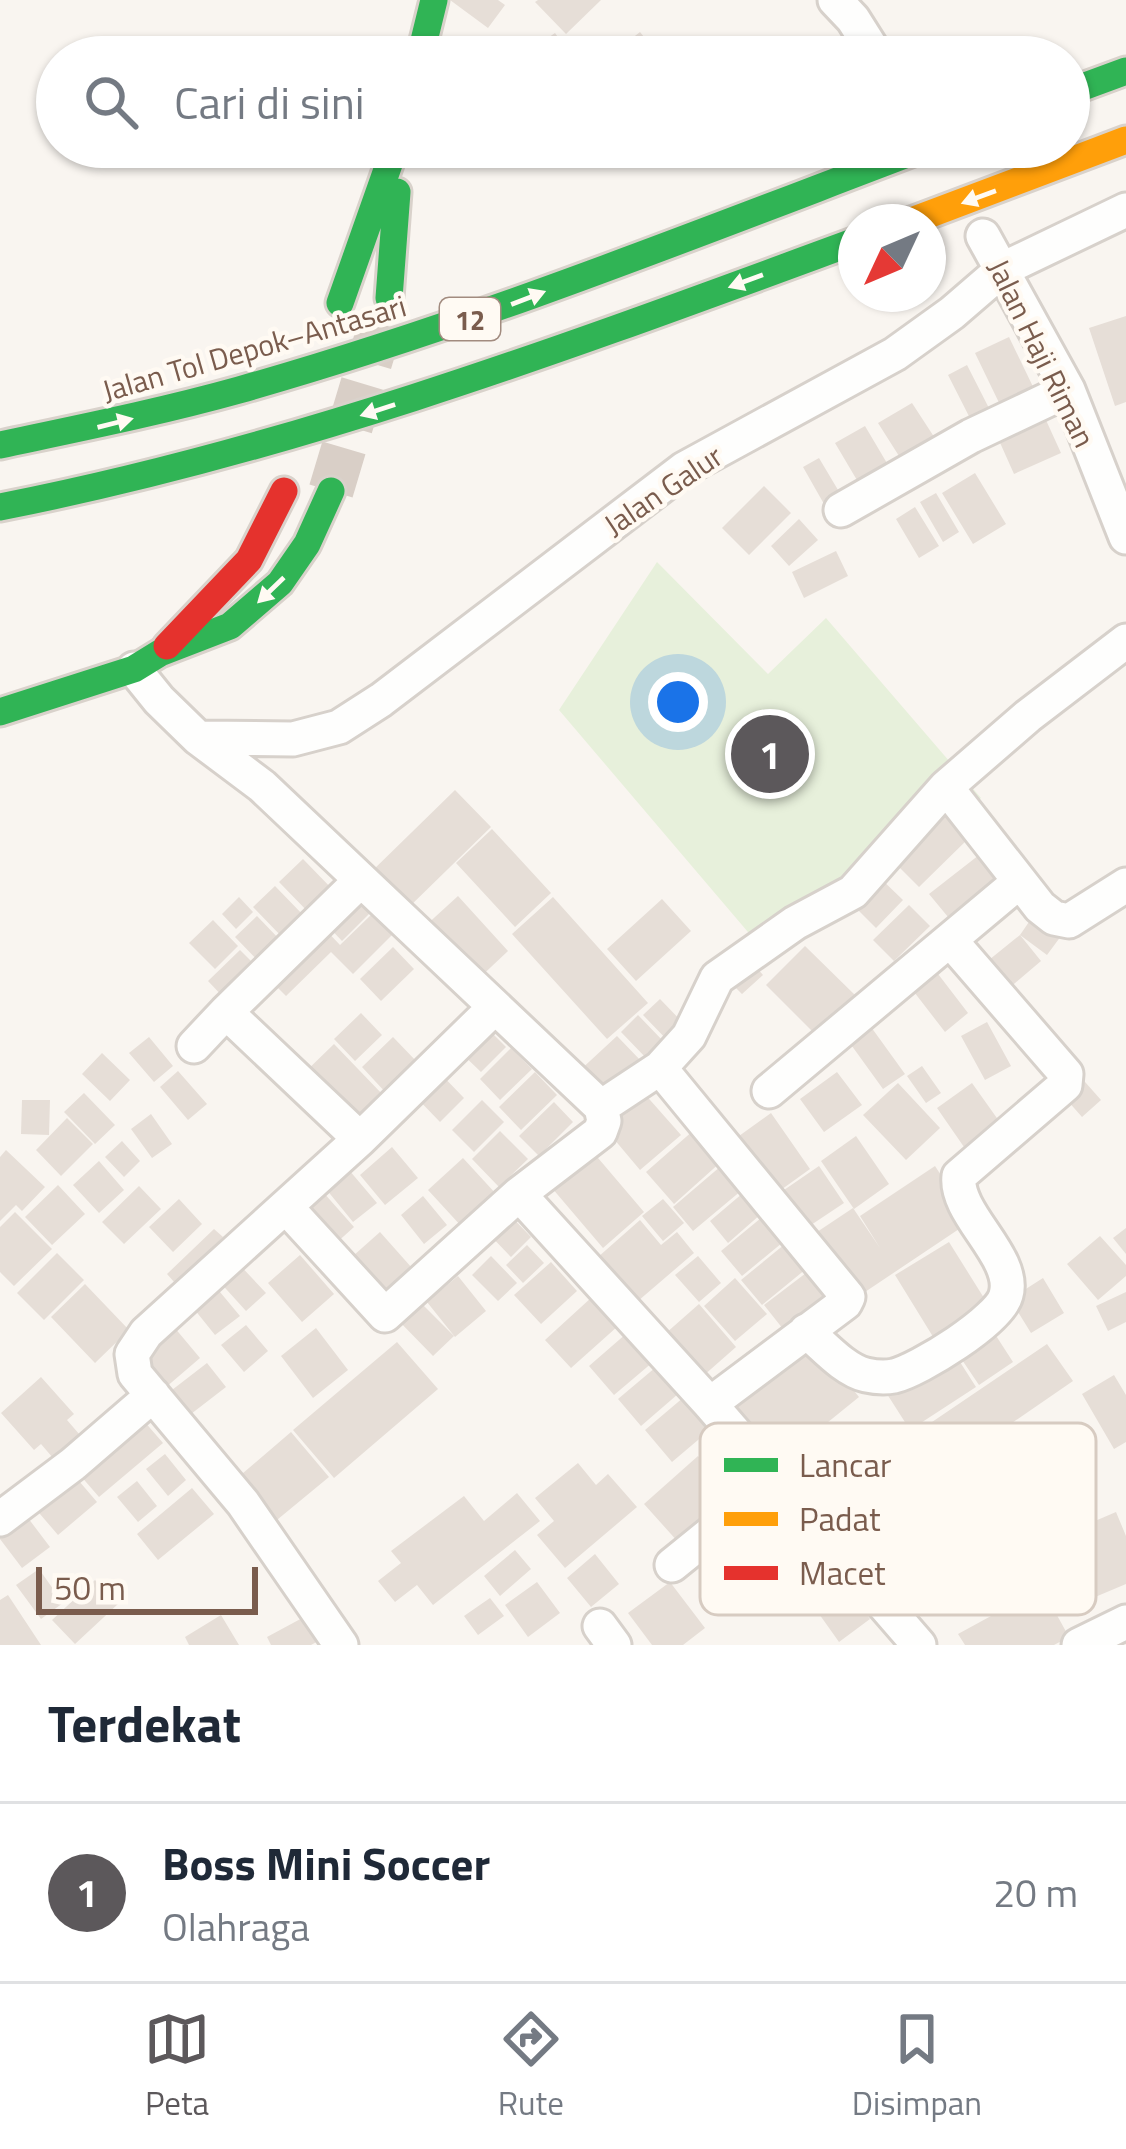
<!DOCTYPE html>
<html lang="id">
<meta charset="utf-8">
<style>
:root{--surface:#fff;--page:#f6f6f7;--text:#1f2937;--muted:#747a83;--line:#e0e1e3;--accent:#5c585b}
body{margin:0;font-family:"Titillium Web",sans-serif;background:var(--page);color:var(--text)}
.compass{position:absolute;left:838px;top:204px;width:108px;height:108px;border-radius:50%;background:var(--surface);box-shadow:0 3px 9px #0004;rotate:226deg}
.scale{position:absolute;left:36px;bottom:30px;width:222px;box-sizing:border-box;padding-left:12px;border:6px solid #7a5c4d;border-top:0;font-size:33px;line-height:42px;white-space:nowrap;color:#7a5c4d;-webkit-text-stroke:9px #fffaf3;paint-order:stroke}
.you{position:absolute;left:678px;top:702px;width:42px;height:42px;margin:-30px;border:9px solid #fff;border-radius:50%;background:#1a73e8;box-shadow:0 0 0 18px #1a73e833}
.badge{display:grid;place-items:center;width:78px;height:78px;border-radius:50%;background:var(--accent);color:#fff;font-size:39px;font-weight:700}
.pin{position:absolute;translate:-50% -50%;border:6px solid #fff;box-shadow:0 3px 12px #0006}
.list{margin:0;padding:0;list-style:none}
h2{display:flex;justify-content:space-between;align-items:center;height:156px;margin:0;padding:0 48px;font-size:51px}
h2 small{font-size:39px;font-weight:400;color:var(--muted)}
.list li{display:grid;grid-template-columns:78px 1fr auto;gap:36px;align-items:center;box-sizing:border-box;height:180px;padding:0 48px;border-top:3px solid var(--line)}
.list b{display:block;font-size:45px;white-space:nowrap}
.list p{margin:0;font-size:39px;white-space:nowrap;color:var(--muted)}
.list em{font-size:39px;font-style:normal;color:var(--muted)}
.icon{flex:none;width:66px;height:66px;fill:none;stroke:currentColor;stroke-width:2;stroke-linecap:round;stroke-linejoin:round}
.map{position:relative;flex:none;width:1126px;height:1645px;overflow:hidden}
.search{position:absolute;background:var(--surface);box-shadow:0 3px 9px #0004;left:36px;right:36px;top:36px;height:132px;display:flex;align-items:center;gap:30px;box-sizing:border-box;padding:0 42px;border-radius:66px;color:var(--muted);font-size:45px}
.sheet{height:336px;background:var(--surface)}
nav{display:flex;justify-content:space-around;align-items:center;box-sizing:border-box;height:168px;border-top:3px solid var(--line);background:var(--surface);font-size:33px;color:var(--muted)}
nav a{display:grid;justify-items:center;gap:6px}
nav .on{color:var(--accent)}
.map>svg:first-child{display:block}
</style>
<div class="map">
<svg width="1126" height="1645" viewBox="0 0 1126 1645">
<rect width="100%" height="100%" fill="#f9f5f0"/>
<path fill="#e7f0db" d="M657 562 768 674 826 618 981 798 913 855 759 945 559 710Z"/>
<path fill="#e6ded7" d="M450 0H498L505 5 488 28Z
M538 0H601L566 34 535 2Z
M640 32 660 57H608Z
M555 33 572 57H520Z
M465 41 488 57H454Z
M1126 316V402L1115 406 1089 328Z
M1009 337 1037 395 1003 411 975 353Z
M967 365 994 418 975 428 948 375Z
M912 403 940 446 906 467 878 423Z
M1040 407 1061 453 1014 474 993 427Z
M865 426 894 475 864 492 835 443Z
M819 458 841 495 824 504 803 467Z
M975 473 1006 524 973 544 942 493Z
M764 486 791 513 749 555 722 528Z
M936 493 959 532 943 542 920 502Z
M915 507 939 546 919 558 896 519Z
M799 519 818 540 789 566 771 546Z
M836 551 848 576 804 598 792 572Z
M455 790 491 827 405 911 369 874Z
M944 811 970 837 919 887 893 861Z
M492 829 551 893 515 927 456 863Z
M988 848 1011 878 953 923 929 894Z
M303 859 336 893 312 916 279 882Z
M877 875 903 900 876 928 850 902Z
M275 886 305 917 283 938 253 907Z
M352 895 370 913 342 941 324 922Z
M458 896 508 951 474 983 423 928Z
M239 897 253 912 236 929 222 914Z
M553 897 648 1003 607 1039 512 934Z
M662 899 691 931 636 981 607 949Z
M909 905 930 926 894 961 873 940Z
M372 914 392 935 353 974 331 952 286 996 267 977 321 925 340 945Z
M257 916 282 942 260 963 235 937Z
M1033 916 1061 936 1047 955 1020 935Z
M213 920 238 946 215 969 189 943Z
M1020 935 1041 961 1001 995 979 968Z
M805 946 857 997 818 1037 766 985Z
M393 947 414 969 381 1001 360 979Z
M240 950 259 969 227 1001 208 981Z
M750 960 763 975 742 994 728 980Z
M935 970 968 1013 945 1032 911 988Z
M660 999 687 1027 670 1043 643 1015Z
M361 1013 382 1035 355 1061 334 1039Z
M638 1015 665 1043 648 1060 621 1032Z
M866 1020 905 1074 883 1089 844 1035Z
M987 1022 1011 1066 985 1080 961 1036Z
M483 1024 506 1047 481 1072 457 1049Z
M617 1036 643 1063 604 1101 577 1073Z
M149 1037 173 1066 154 1082 129 1053Z
M393 1037 418 1063 387 1094 362 1067Z
M334 1044 384 1096 351 1129 300 1077Z
M511 1048 532 1069 500 1100 480 1079Z
M102 1053 130 1080 110 1101 82 1074Z
M922 1066 941 1093 926 1103 907 1076Z
M436 1069 464 1098 440 1122 412 1093Z
M178 1071 207 1104 188 1120 160 1087Z
M535 1072 557 1095 521 1130 499 1107Z
M837 1072 862 1105 824 1132 800 1099Z
M1078 1074 1101 1100 1082 1117 1059 1091Z
M898 1083 940 1128 906 1160 863 1115Z
M972 1083 999 1121 964 1147 937 1108Z
M643 1092 681 1135 640 1170 603 1126Z
M84 1093 115 1125 95 1144 64 1112Z
M22 1100H50L49 1135 21 1134Z
M482 1100 504 1122 474 1152 452 1130Z
M554 1102 573 1122 539 1156 519 1136Z
M771 1113 810 1169 778 1192 739 1136Z
M151 1114 172 1144 152 1158 131 1129Z
M67 1118 93 1144 61 1176 36 1150Z
M694 1130 722 1161 674 1204 646 1172Z
M500 1131 528 1159 499 1187 472 1159Z
M856 1136 889 1184 854 1209 821 1161Z
M122 1141 140 1161 124 1177 105 1157Z
M587 1145 644 1212 603 1248 546 1181Z
M392 1147 418 1178 385 1205 360 1175Z
M6 1150 45 1187 22 1211 16 1205 0 1221V1157Z
M463 1158 497 1195 462 1227 428 1190Z
M99 1161 124 1190 99 1213 73 1185Z
M721 1166 742 1190 693 1231 673 1207Z
M819 1166 844 1203 808 1227 784 1190Z
M935 1166 971 1221 859 1296 817 1232 853 1208 880 1248 860 1216Z
M349 1170 377 1203 353 1222 326 1189Z
M58 1185 85 1214 52 1245 25 1217Z
M139 1186 161 1209 124 1244 102 1222Z
M323 1192 354 1227 334 1245 303 1210Z
M743 1193 761 1214 728 1243 710 1221Z
M423 1196 447 1225 424 1244 401 1215Z
M179 1199 202 1224 173 1252 149 1227Z
M663 1199 684 1223 663 1241 642 1216Z
M506 1211 531 1237 511 1257 486 1231Z
M15 1212 52 1249 14 1286 0 1272V1227Z
M761 1218 782 1243 742 1276 721 1251Z
M640 1220 661 1245 677 1232 694 1253 631 1307 589 1265Z
M1126 1228V1254L1113 1238Z
M214 1229 223 1237 175 1283 167 1274Z
M380 1232 412 1268 376 1300 344 1264Z
M1100 1236 1126 1265V1276L1098 1300 1067 1264Z
M949 1242 989 1306 935 1340 895 1275Z
M785 1244 806 1269 762 1305 741 1280Z
M527 1245 544 1263 523 1283 506 1265Z
M57 1253 84 1280 44 1320 17 1293Z
M300 1255 334 1294 302 1322 268 1283Z
M491 1256 517 1283 498 1301 472 1275Z
M698 1256 721 1283 699 1302 675 1275Z
M236 1261 266 1293 246 1311 217 1279Z
M551 1262 577 1291 541 1324 514 1295Z
M806 1273 829 1302 787 1334 764 1305Z
M458 1276 486 1311 455 1337 427 1302Z
M735 1278 767 1314 735 1341 704 1306Z
M1043 1278 1064 1313 1031 1333 1010 1299Z
M210 1280 240 1316 215 1335 186 1299Z
M85 1284 129 1330 95 1363 51 1317Z
M1126 1292V1322L1108 1331 1096 1306Z
M415 1297 454 1336 433 1356 395 1317Z
M592 1297 618 1326 571 1368 545 1340Z
M699 1304 736 1347 694 1384 657 1341Z
M246 1325 268 1351 244 1372 221 1345Z
M174 1327 200 1358 165 1388 139 1357Z
M316 1328 348 1370 313 1398 281 1356Z
M991 1328 1013 1362 979 1385 956 1351Z
M627 1333 653 1362 614 1395 589 1366Z
M808 1334 859 1397 780 1461 729 1398Z
M397 1342 438 1389 334 1478 293 1430Z
M1047 1344 1073 1381 958 1460 932 1422Z
M953 1351 976 1387 910 1430 887 1394Z
M207 1363 226 1387 191 1414 172 1390Z
M656 1367 678 1394 641 1426 618 1399Z
M1114 1375 1126 1395V1442L1114 1449 1082 1394Z
M41 1377 74 1414 67 1420 86 1442 59 1465 41 1444 34 1450 1 1413Z
M684 1397 711 1429 672 1462 645 1430Z
M137 1413 163 1443 99 1497 73 1467Z
M291 1432 329 1477 266 1529 229 1485Z
M165 1454 186 1480 168 1496 146 1469Z
M698 1456 733 1495 679 1543 644 1504Z
M578 1463 596 1485 608 1474 637 1507 565 1568 537 1535 554 1521 535 1498Z
M73 1474 97 1502 58 1535 34 1507Z
M137 1481 157 1506 138 1522 117 1497Z
M192 1488 214 1514 158 1560 137 1534Z
M517 1493 540 1521 433 1605 417 1585 395 1602 378 1581 401 1563 391 1551 464 1496 484 1521Z
M1116 1512 1126 1536V1584L1088 1600 1060 1536Z
M25 1514 50 1547 22 1568 0 1539V1533Z
M515 1550 531 1569 500 1596 484 1576Z
M595 1554 619 1584 591 1607 567 1578Z
M39 1569 63 1603 41 1619 16 1585Z
M95 1580 118 1604 75 1644 52 1620Z
M537 1582 560 1613 528 1637 505 1605Z
M670 1582 705 1628 683 1645H652L628 1613Z
M1042 1588 1069 1637 1054 1645H965L958 1634Z
M847 1589 870 1619 839 1642 817 1611Z
M8 1595 41 1645H0V1600Z
M490 1598 504 1616 478 1635 464 1616Z
M221 1615 239 1645H189L185 1637Z
M306 1616 320 1640 311 1645H271L267 1637Z"/>
<g fill="none" stroke-linecap="round" stroke-linejoin="round">
<path stroke="#d9cfc7" stroke-width="45" stroke-dasharray="45 22" stroke-linecap="butt" d="M331 491 381 324"/>
<g stroke="#d7d1cb" stroke-width="39">
<path id="street" d="M835 0 853 19 877 57
M983 236 1068 390 1126 537
M841 510 971 436 1068 390
M134 669 159 700 198 738 262 786 601 1107 604 1121 600 1132 519 1194 710 1404 919 1645
M198 738 293 739 339 727 381 700 684 469 895 354 952 313 1003 269 1126 210
M946 787 1040 907 1054 918 1069 921 1126 885
M360 881 226 1012 360 1139
M194 1046 226 1012
M660 1068 848 1297 845 1303 710 1404
M769 1091 1019 882
M601 1107 660 1068 689 1036 717 978 795 923 853 892 946 787 1028 716 1126 641
M286 1207 385 1315 519 1194
M806 1331C823 1345 844 1370 866 1375 875 1377 884 1378 894 1376 919 1370 1000 1320 1006 1295 1017 1257 954 1214 959 1176L1065 1085 1066 1074 950 940
M0 1519 73 1464 153 1395
M672 1565 777 1480
M600 1626 614 1645
M341 1645 243 1503 135 1374 132 1354 146 1333 360 1139 493 1009
M1079 1645 1126 1622"/>
</g>
<g stroke="#d9d2cb" stroke-width="33">
<path id="fast" d="M420 57 434 0
M1069 92 1126 71
M389 298 397 192
M340 303 395 147
M0 445C80 428 160 412 239 390 473 324 699 233 926 147
M0 507C297 449 573 345 856 241
M0 712 134 669 160 653 230 626 280 583 307 544 331 491"/>
</g>
<g stroke="#d9d2cb" stroke-width="33">
<path id="slow" d="M909 222 1126 140"/>
</g>
<g stroke="#d9d2cb" stroke-width="33">
<path id="jam" d="M167 646 249 560 284 491"/>
</g>
<use href="#street" stroke="#fefefd" stroke-width="33"/>
<use href="#fast" stroke="#30b455" stroke-width="27"/>
<use href="#slow" stroke="#ff9f0a" stroke-width="27"/>
<use href="#jam" stroke="#e5322d" stroke-width="27"/>
</g>
<defs><path id="oneway-solid" d="M-6-.8H1V-3.2L6.5 0L1 3.2V.8H-6Z" transform="scale(3)"/></defs>
<g fill="#fffaf3">
<use href="#oneway-solid" transform="translate(979 197) rotate(160)"/>
<use href="#oneway-solid" transform="translate(746 281) rotate(160)"/>
<use href="#oneway-solid" transform="translate(528 298) rotate(-21)"/>
<use href="#oneway-solid" transform="translate(378 410) rotate(162)"/>
<use href="#oneway-solid" transform="translate(115 423) rotate(-14)"/>
<use href="#oneway-solid" transform="translate(271 590) rotate(136)"/>
</g>
<g text-anchor="middle" dominant-baseline="central" stroke-width="9" stroke-linejoin="round" paint-order="stroke">
<rect fill="#fffaf3" stroke="#a28b7f" stroke-width="3" x="440" y="298" width="60" height="42" rx="9"/>
<g font-size="27" font-weight="bold" fill="#7a5c4d">
<text x="470" y="319">12</text>
</g>
<g font-size="30" fill="#7a5c4d" stroke="#fffaf3">
<text transform="translate(254 348) rotate(-16)">Jalan Tol Depok–Antasari</text>
<text transform="translate(1042 353) rotate(64)">Jalan Haji Riman</text>
<text transform="translate(663 490) rotate(-34)">Jalan Galur</text>
</g>
</g>
<rect x="700" y="1423" width="396" height="192" rx="18" fill="#fffaf3" stroke="#d7cbc1" stroke-width="3"/>
<rect x="724" y="1458" width="54" height="14" fill="#30b455"/>
<rect x="724" y="1512" width="54" height="14" fill="#ff9f0a"/>
<rect x="724" y="1566" width="54" height="14" fill="#e5322d"/>
<g font-size="33" fill="#7a5c4d">
<text x="799" y="1477">Lancar</text>
<text x="799" y="1531">Padat</text>
<text x="799" y="1585">Macet</text>
</g>
</svg>
<svg class="compass" viewBox="-18 -18 36 36"><path d="M0-13l5 13h-10z" fill="#e53935"/><path d="M0 13l5-13h-10z" fill="#747a83"/></svg>
<div class="scale">50 m</div>
<div class="you"></div>
<div class="pin badge" style="left:770px;top:754px">1</div>
<div class="search"><svg class="icon" aria-label="search" viewBox="0 0 24 24"><circle cx="10" cy="10" r="6"/><path d="M15 15l6 6"/></svg>Cari di sini</div>
</div>
<section class="sheet">
<h2>Terdekat<small></small></h2>
<ul class="list">
<li><span class="badge">1</span><div><b>Boss Mini Soccer</b><p>Olahraga</p></div><em>20 m</em></li>
</ul>
</section>
<nav>
<a class="on"><svg class="icon" aria-label="map" viewBox="0 0 24 24"><path d="M3 6l6-2 6 2 6-2v14l-6 2-6-2-6 2zM9 4v14M15 6v14"/></svg>Peta</a>
<a><svg class="icon" aria-label="directions" viewBox="0 0 24 24"><path d="M12 3l9 9-9 9-9-9zM9 14v-3h6M13 9l2 2-2 2"/></svg>Rute</a>
<a><svg class="icon" aria-label="saved" viewBox="0 0 24 24"><path d="M7 4h10v16l-5-4-5 4z"/></svg>Disimpan</a>
</nav>
